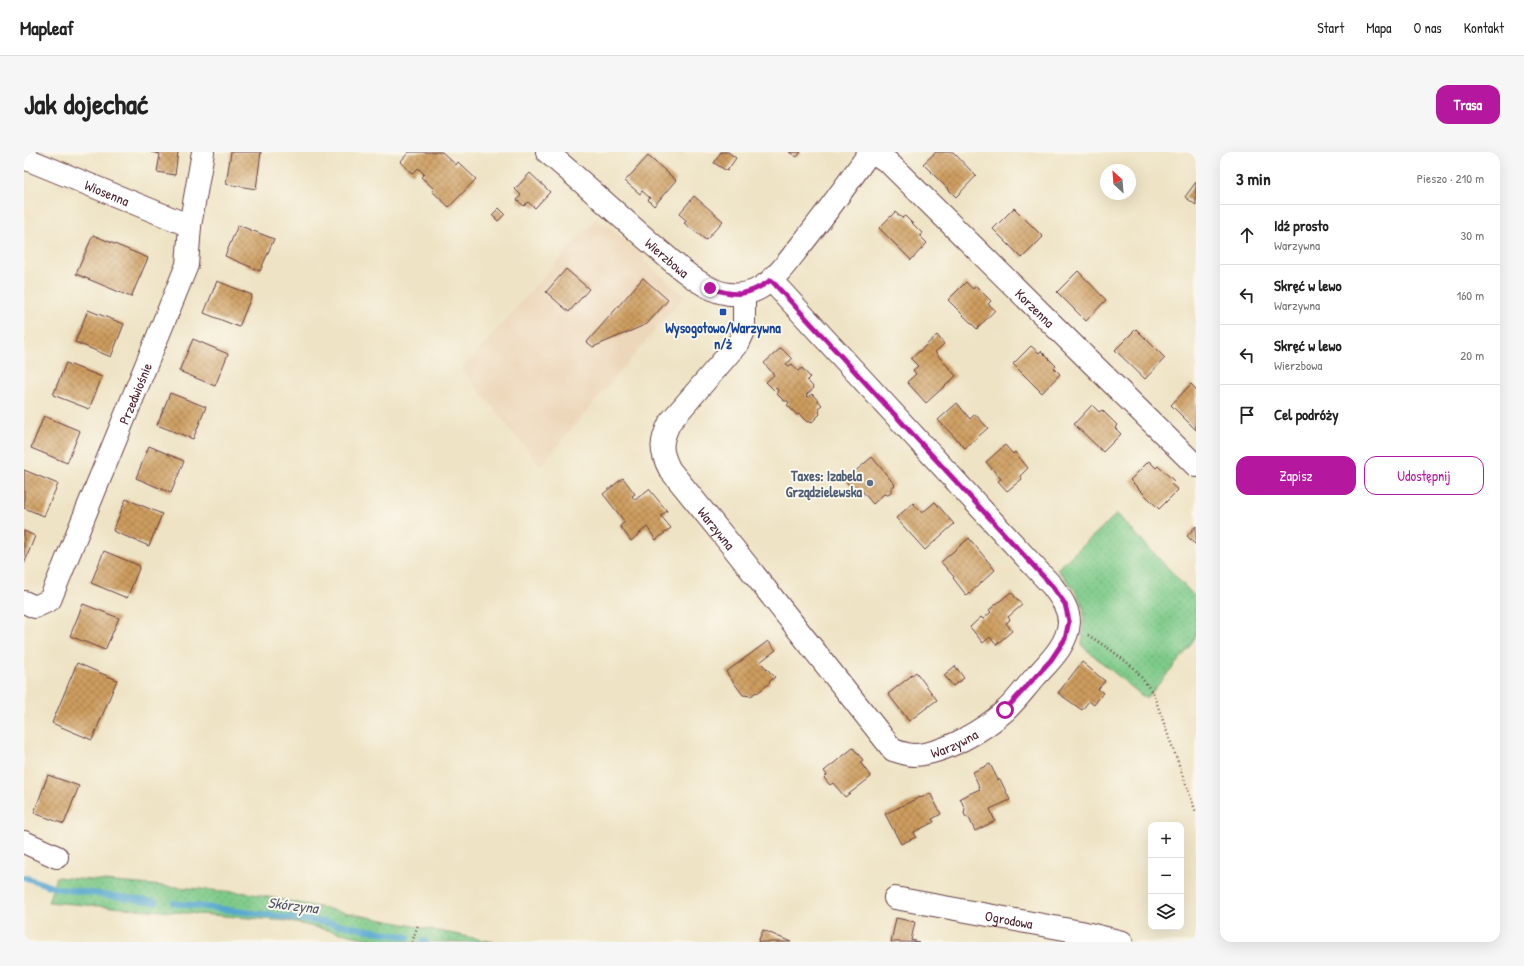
<!DOCTYPE html>
<html lang="pl">
<meta charset="utf-8">
<style>
:root{--surface:#fff;--page:#f6f6f6;--text:#222;--muted:#767676;--line:#e0e0e0;--accent:#b5179e}
body{margin:0;font-family:"Patrick Hand",sans-serif;background:var(--page);color:var(--text)}
.controls{position:absolute;right:12px;bottom:12px;display:grid;overflow:hidden;border-radius:8px;box-shadow:0 4px 16px #0002}
.controls button{width:36px;height:36px;display:grid;place-items:center;padding:0;border:0;border-bottom:1px solid var(--line);background:var(--surface);color:var(--text);font:20px sans-serif}
.compass{position:absolute;left:1076px;top:12px;width:36px;height:36px;border-radius:50%;background:var(--surface);box-shadow:0 4px 16px #0002;rotate:334deg}
.stop{position:absolute;width:12px;height:12px;margin:-9px;border:3px solid #b5179e;border-radius:50%;background:#fff}
.stop.end{background:#b5179e;border-color:#fff;box-shadow:0 1px 4px #0008}
.list{margin:0;padding:0;list-style:none}
h2{display:flex;justify-content:space-between;align-items:center;height:52px;margin:0;padding:0 16px;font-size:17px}
h2 small{font-size:13px;font-weight:400;color:var(--muted)}
.list li{display:grid;grid-template-columns:26px 1fr auto;gap:12px;align-items:center;box-sizing:border-box;height:60px;padding:0 16px;border-top:1px solid var(--line)}
.list b{display:block;font-size:15px;white-space:nowrap}
.list p{margin:0;font-size:13px;white-space:nowrap;color:var(--muted)}
.list em{font-size:13px;font-style:normal;color:var(--muted)}
.actions{display:flex;gap:8px;padding:12px 16px}
.actions a{flex:1;padding:9px 0;border:1px solid var(--accent);border-radius:12px;text-align:center;font-size:14px;color:var(--accent)}
.actions .main{background:var(--accent);color:#fff}
.icon{flex:none;width:22px;height:22px;fill:none;stroke:currentColor;stroke-width:2;stroke-linecap:round;stroke-linejoin:round}
.map{position:relative;flex:none;width:1172px;height:790px;overflow:hidden;border-radius:12px}
header{display:flex;align-items:center;gap:24px;box-sizing:border-box;height:56px;padding:0 20px;background:var(--surface);border-bottom:1px solid var(--line)}
header strong{font-size:19px}
nav{display:flex;gap:22px;margin-inline-start:auto;font-size:14px}
.intro{display:flex;align-items:center;justify-content:space-between;box-sizing:border-box;height:96px;padding:0 24px}
h1{margin:0;font-size:28px}
.button{padding:10px 18px;border-radius:12px;background:var(--accent);color:#fff;font-size:14px;font-weight:700}
main{display:flex;gap:24px;padding:0 24px}
aside{flex:1;background:var(--surface);border-radius:12px;box-shadow:0 4px 16px #0002}
.map>svg:first-child{display:block}
</style>
<header>
<strong>Mapleaf</strong>
<nav><a>Start</a><a>Mapa</a><a>O nas</a><a>Kontakt</a></nav>
</header>
<div class="intro"><h1>Jak dojechać</h1><a class="button">Trasa</a></div>
<main>
<div class="map">
<svg width="1172" height="790" viewBox="0 0 1172 790">
<defs>
<pattern id="grass-dots" width="8" height="8" patternUnits="userSpaceOnUse"><rect width="8" height="8" fill="#7eca89"/><path d="M2 2h.1M6 6h.1" fill="none" stroke="#6ead76" stroke-width="1.8" stroke-linecap="round"/></pattern>
<pattern id="building-cross-hatch" width="8" height="8" patternUnits="userSpaceOnUse"><rect width="8" height="8" fill="#cd9d5e"/><path d="M0 0l8 8M0 8l8-8" fill="none" stroke="#a87f4e"/></pattern>
</defs>
<rect width="100%" height="100%" fill="#fbf7ec"/>
<filter id="ink" filterUnits="userSpaceOnUse"><feTurbulence type="fractalNoise" baseFrequency=".025" numOctaves="2"/><feDisplacementMap in="SourceGraphic" scale="8" xChannelSelector="R" yChannelSelector="G"/><feConvolveMatrix kernelMatrix="1 2 1 2 8 2 1 2 1" color-interpolation-filters="sRGB"/></filter>
<filter id="wash" filterUnits="userSpaceOnUse"><feTurbulence type="fractalNoise" baseFrequency=".012" numOctaves="4" result="noise"/><feDisplacementMap in="SourceGraphic" scale="16" xChannelSelector="R" yChannelSelector="G"/><feGaussianBlur stdDeviation="0.9" result="paint"/><feColorMatrix in="noise" values="0 0 0 0 0 0 0 0 0 0 0 0 0 0 0 0 0 1.4 0 .05"/><feComposite in="paint" operator="in"/></filter>
<g filter="url(#wash)">
<rect width="100%" height="100%" fill="#eee3c4"/>
<path fill="#edd7ba" d="M573 65 621 106 619 108 660 144 516 314 438 217Z"/>
<path fill="url(#grass-dots)" stroke="#64745a" d="M1093 362 1172 446V484L1161 501 1122 547 1058 494 1060 456 1050 437 1033 417Z
M32 725 224 741 470 790H357L263 769 24 750Z"/>
<g fill="none" stroke-linecap="round" stroke-linejoin="round">
<path stroke="#52a6ce" stroke-width="6" d="M0 725 31 736 132 750
M149 751 300 770 384 785
M399 789 402 790"/>
</g>
<g id="blocks">
<path fill="url(#building-cross-hatch)" d="M127 0H154L151 23 133 20 136 2Z
M207 0H237L232 37 202 32Z
M385 0H418L432 13 434 10 452 27 425 55 408 39 410 37 397 25 400 22 394 16 389 22 376 10Z
M697 0H704L712 6 703 19 690 11Z
M765 0H777L773 5Z
M912 0H929L952 24 932 45 899 12Z
M624 4 652 28 630 54 624 48 626 46 618 39 616 42 601 29Z
M506 21 526 40 511 56 504 50 500 54 493 48 497 43 491 37Z
M1172 30V53L1161 45Z
M670 44 699 69 682 88 660 71 663 69 655 62Z
M475 56 481 62 474 69 468 63Z
M990 56 1019 85 998 106 969 77Z
M871 60 878 66 881 64 898 81 896 84 903 91 887 108 855 76Z
M214 73 250 87 236 119 201 104Z
M69 83 124 106 107 145 52 122Z
M542 117 565 137 545 160 522 140Z
M1054 119 1082 148 1062 169 1033 140Z
M619 126 644 148 623 172 569 195 563 190Z
M193 129 228 143 215 175 180 161Z
M942 130 949 137 952 134 967 149 964 152 971 158 953 177 924 148Z
M64 158 100 172 87 205 51 190Z
M1112 177 1141 206 1121 227 1091 198Z
M913 183 920 192 911 200 932 224 902 251 883 230 892 222 889 218 894 214 887 207Z
M169 187 204 202 191 234 155 219Z
M1007 194 1015 201 1017 199 1032 214 1030 216 1036 222 1018 241 989 212Z
M757 196 768 207 762 212 765 214 768 212 774 219 778 216 786 225 783 228 790 236 782 243 784 245 788 242 798 253 794 256 796 259 795 260 796 262 787 271 785 269 783 270 775 262 773 263 763 253 765 251 764 249H760L753 242 754 238 752 236 750 238 742 230 750 223 740 211Z
M42 211 78 225 65 257 29 243Z
M1167 232 1172 237V278L1147 253Z
M146 241 182 255 169 287 133 273Z
M933 251 946 267 951 262 964 276 941 296 914 268Z
M1068 253 1075 260 1078 258 1093 273 1091 276 1097 282 1079 300 1050 272Z
M20 264 56 279 43 311 7 296Z
M981 293 989 302 991 300 1004 316 996 324 998 327 983 339 974 329 977 327 962 310Z
M125 294 160 309 147 341 112 326Z
M848 305 871 333 867 336V341L864 343 860 342 849 352 838 339 834 343 821 328Z
M1125 309 1132 316 1134 314 1150 329 1147 332 1154 338 1135 357 1106 328Z
M0 318 34 332 20 364 0 356Z
M599 326 611 342 608 344 611 348 625 337 643 359 637 364 647 376 632 388 623 375 607 389 596 374 601 370 579 342Z
M102 347 138 362 125 394 89 379Z
M911 350 930 372 901 398 872 366 889 351 898 361Z
M1172 374V393L1163 384Z
M0 379 11 384 0 412Z
M945 386 971 418 943 444 929 426 930 425 917 410Z
M80 399 116 414 103 446 67 431Z
M987 440 998 453 984 465 986 468 982 471 988 479 972 493 966 485 959 491 946 475 957 465 959 467 967 460 965 458Z
M59 452 95 466 81 498 46 484Z
M744 489 752 498 736 510 751 525 745 530 746 531 733 541 732 540 727 544 719 543 702 520Z
M1058 510 1081 529 1074 537 1079 541 1070 553 1065 549 1058 558 1034 541Z
M53 511 93 528 68 588 28 571Z
M931 514 940 526 929 534 920 523Z
M892 520 913 548 885 569 864 542Z
M829 596 839 608 836 610 847 625 821 645 809 631 806 633 800 626 803 623 800 619Z
M966 612 974 628 976 627 986 648 966 657 971 669 951 679 945 666 941 664 940 661 941 657 936 646 956 637 949 620Z
M24 623 55 634 40 672 10 661Z
M906 641 917 662 908 667 910 670 890 680 892 685 877 692 861 662 896 645 897 646Z
M872 766 891 770 887 788 895 790H867Z
M739 778 767 790H734Z"/>
</g>
</g>
<g filter="url(#ink)">
<use href="#blocks" fill-opacity="0" stroke="#633c42" stroke-width="1"/>
<g fill="none" stroke-linecap="round" stroke-linejoin="round">
<g stroke="#633c42" stroke-width="24">
<g id="street">
<path id="s1" d="M523 0C559 30 593 62 628 92 646 107 665 126 686 136 701 144 721 145 736 136 753 126 765 108 777 93 801 63 824 31 846 0"/>
<path id="s2" d="M848 0 864 10 1172 314"/>
<path id="s3" d="M0 6 166 74"/>
<path id="s4" d="M720 142V179L715 190 646 270C636 290 636 299 646 318L707 393 869 598C875 600 883 603 890 603 920 602 960 578 982 558 993 548 1002 535 1012 524 1026 509 1044 492 1045 470 1045 456 1036 445 1029 435L747 128"/>
<path id="s5" d="M0 450 11 455 26 448 163 113 166 74 179 0"/>
<path d="M0 690 33 705"/>
<path id="s6" d="M871 746 1057 780 1098 790"/>
</g>
</g>
<path stroke="#633c42" stroke-width="2.5" stroke-dasharray="1 3" stroke-linecap="butt" d="M1064 483 1087 498 1111 517 1129 541 1172 660
M388 790 394 773"/>
<use href="#street" stroke="#fff" stroke-width="22"/>
</g>
</g>
<g fill="none" stroke-linecap="round" stroke-linejoin="round" filter="url(#ink)">
<path stroke="#b5179e" stroke-width="5" d="M686 136C713 145 724 144 747 128L1029 435 1041 452 1045 469 1041 487 1027 508 981 558"/>
</g>
<rect fill="#1a4fb4" stroke="#fbf7ec" stroke-width="1.5" x="695" y="156" width="8" height="8" rx="2"/>
<circle fill="#5c6f8a" stroke="#fbf7ec" stroke-width="1.5" cx="846" cy="331" r="4"/>
<g text-anchor="middle" dominant-baseline="central" stroke-width="4" stroke-linejoin="round" paint-order="stroke">
<g font-size="14" fill="#4a1f2b" stroke="#fbf7ec">
<text stroke="none"><textPath href="#s3" startOffset="90">Wiosenna</textPath></text>
<text stroke="none"><textPath href="#s1" startOffset="160">Wierzbowa</textPath></text>
<text stroke="none"><textPath href="#s2" startOffset="226">Korzenna</textPath></text>
<text stroke="none"><textPath href="#s5" startOffset="252">Przedwiośnie</textPath></text>
<text stroke="none"><textPath href="#s4" startOffset="280">Warzywna</textPath></text>
<text stroke="none"><textPath href="#s4" startOffset="627">Warzywna</textPath></text>
<text stroke="none"><textPath href="#s6" startOffset="116">Ogrodowa</textPath></text>
</g>
<g font-size="14" font-weight="bold" fill="#164399" stroke="#fbf7ec">
<text x="699" y="175">Wysogotowo/Warzywna<tspan x="699" dy="16">n/ż</tspan></text>
</g>
<g font-size="14" font-weight="bold" fill="#4e5e75" stroke="#fbf7ec" text-anchor="end">
<text x="838" y="323">Taxes: Izabela<tspan x="838" dy="16">Grządzielewska</tspan></text>
</g>
<g font-size="15" font-style="italic" fill="#4d556c" stroke="#fbf7ec">
<text transform="translate(269 753) rotate(7)">Skórzyna</text>
</g>
</g>
</svg>
<div class="controls">
<button>+</button>
<button>−</button>
<button><svg class="icon" aria-label="layers" viewBox="0 0 24 24"><path d="M12 4l9 5-9 5-9-5zM3 14l9 5 9-5"/></svg></button>
</div>
<svg class="compass" viewBox="-18 -18 36 36"><path d="M0-13l5 13h-10z" fill="#e53935"/><path d="M0 13l5-13h-10z" fill="#767676"/></svg>
<div class="stop" style="left:981px;top:558px"></div>
<div class="stop end" style="left:686px;top:136px"></div>
</div>
<aside>
<h2>3 min<small>Pieszo · 210 m</small></h2>
<ul class="list">
<li><svg class="icon" aria-label="ahead" viewBox="0 0 24 24"><path d="M12 20V5M6 11l6-6 6 6"/></svg><div><b>Idź prosto</b><p>Warzywna</p></div><em>30 m</em></li>
<li><svg class="icon" aria-label="left" viewBox="0 0 24 24"><path d="M17 20v-9H6M10 6l-5 5 5 5"/></svg><div><b>Skręć w lewo</b><p>Warzywna</p></div><em>160 m</em></li>
<li><svg class="icon" aria-label="left" viewBox="0 0 24 24"><path d="M17 20v-9H6M10 6l-5 5 5 5"/></svg><div><b>Skręć w lewo</b><p>Wierzbowa</p></div><em>20 m</em></li>
<li><svg class="icon" aria-label="arrive" viewBox="0 0 24 24"><path d="M6 21V4h12l-3 4 3 4H6"/></svg><div><b>Cel podróży</b></div></li>
</ul>
<div class="actions"><a class="main">Zapisz</a><a>Udostępnij</a></div>
</aside>
</main>
